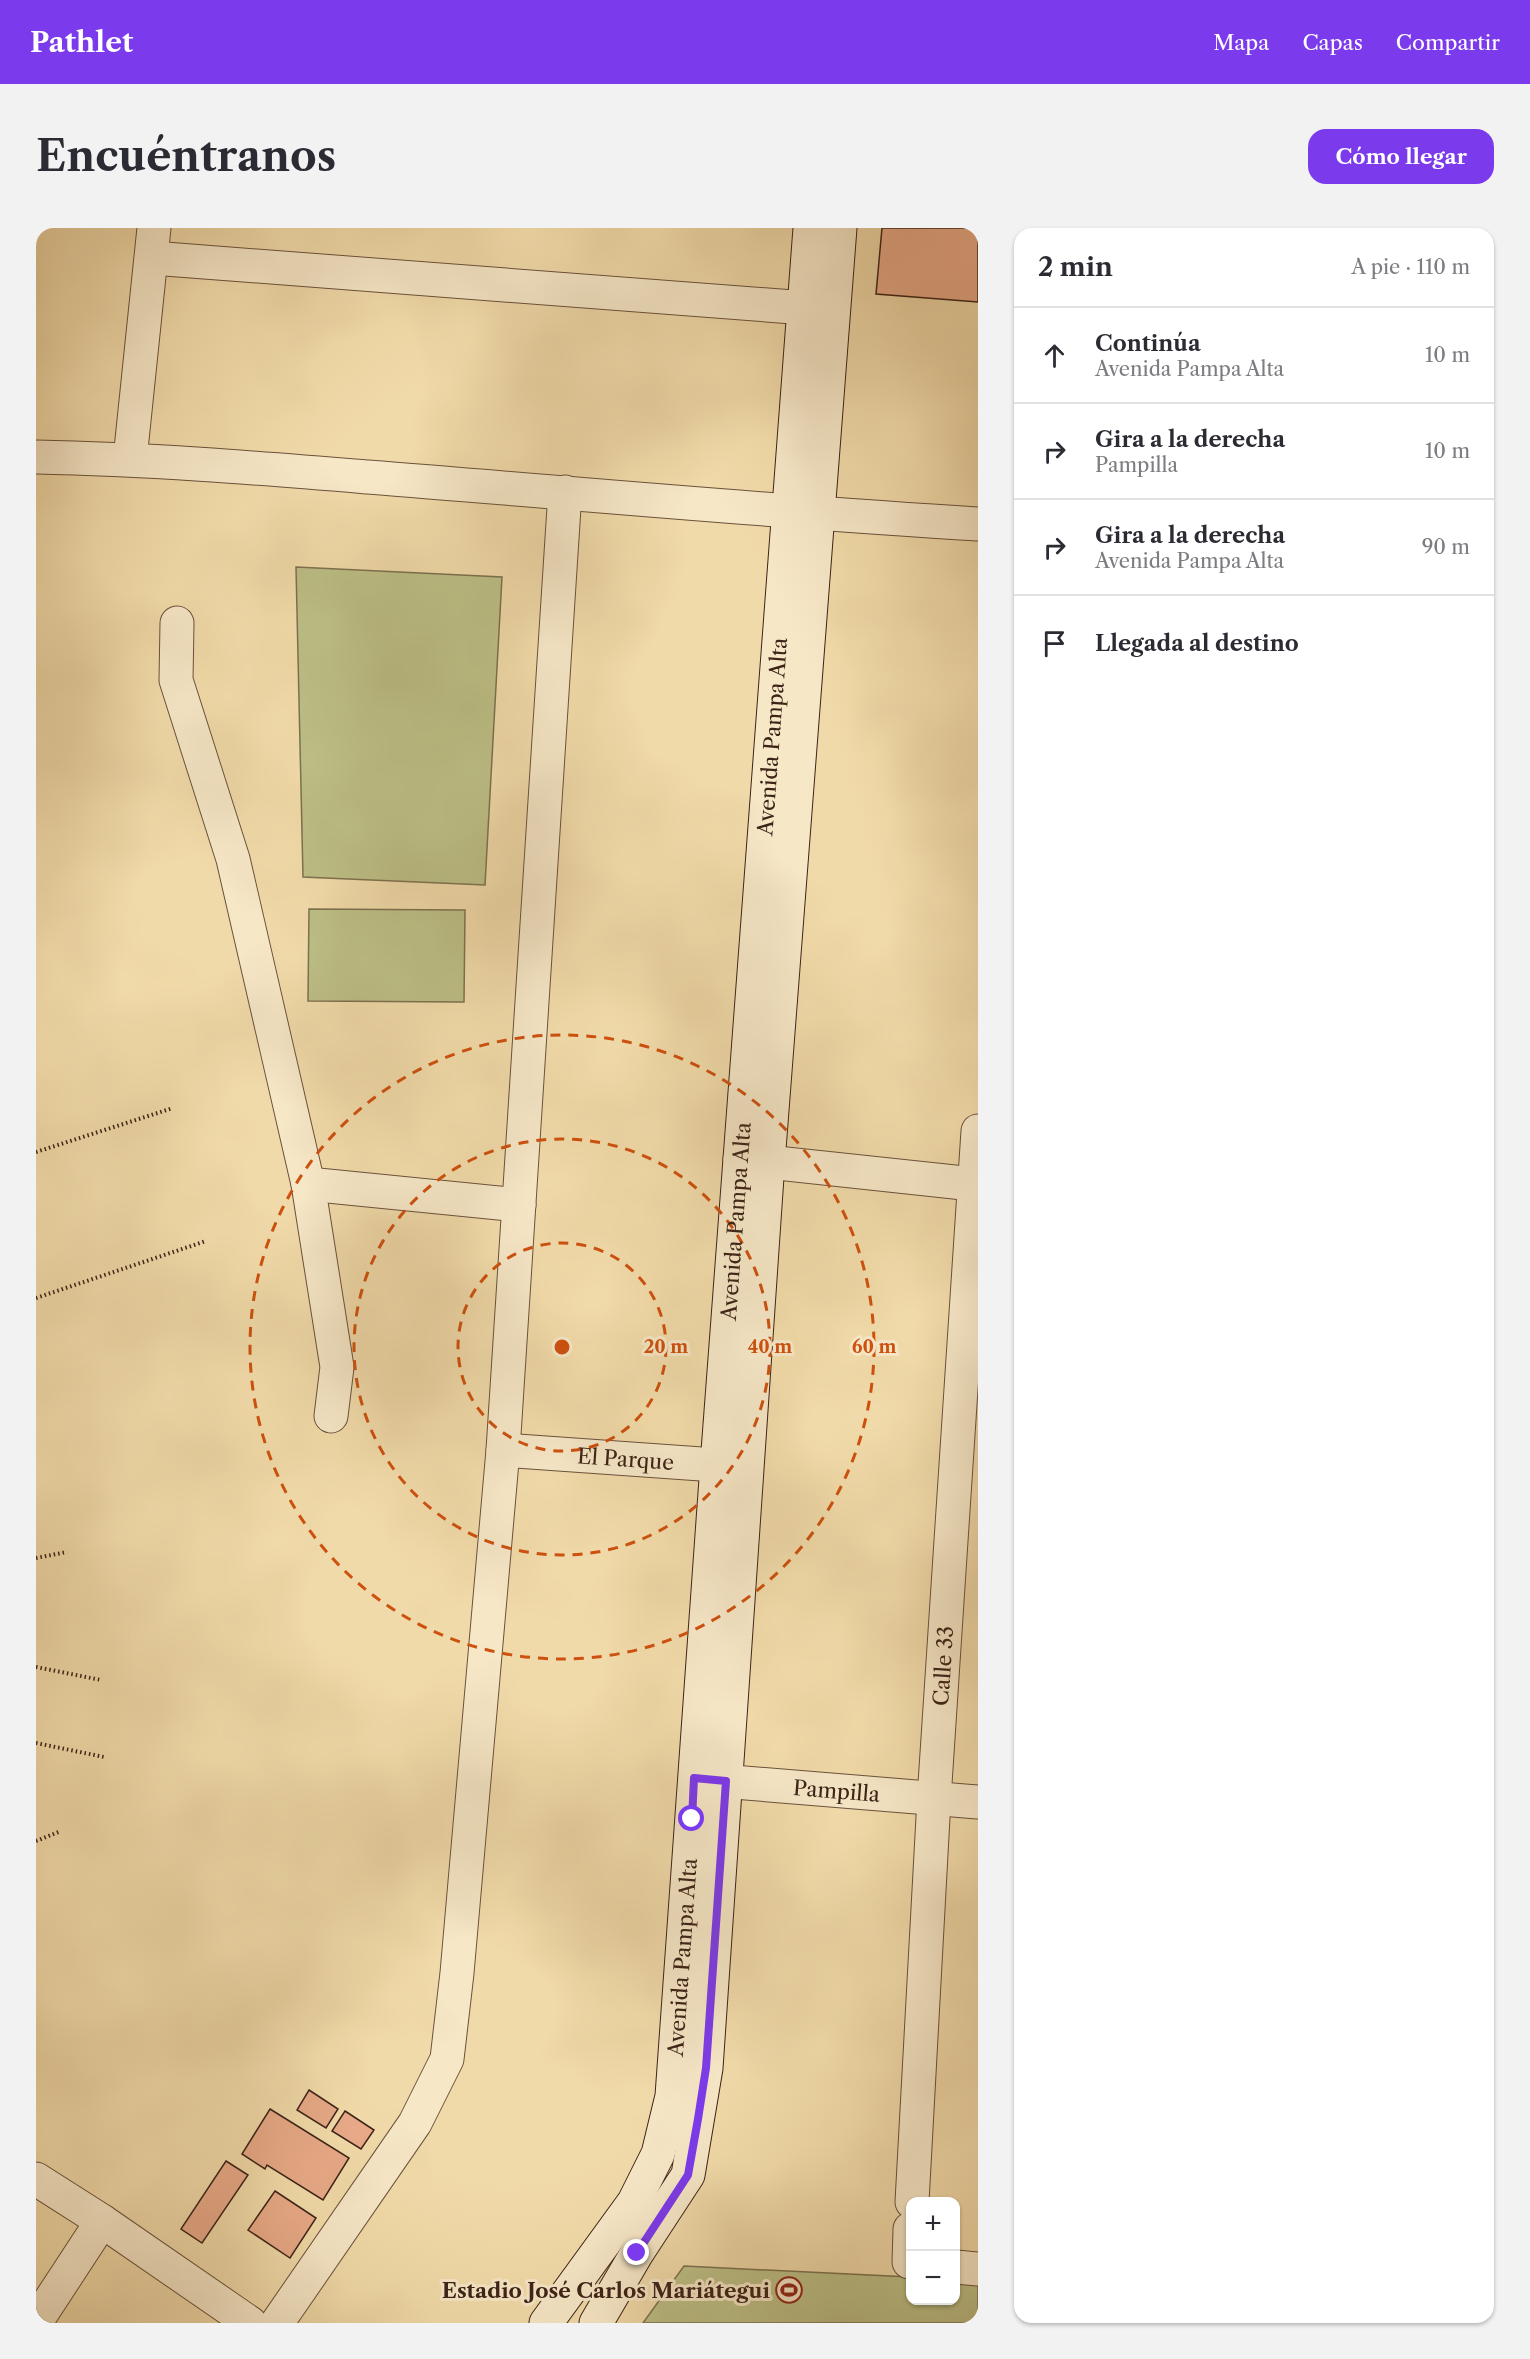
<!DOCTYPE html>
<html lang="es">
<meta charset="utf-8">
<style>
:root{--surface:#fff;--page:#f2f2f3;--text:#2b2b33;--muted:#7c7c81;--line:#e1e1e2;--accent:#7c3aed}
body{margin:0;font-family:"Libre Caslon Text",serif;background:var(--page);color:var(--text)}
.controls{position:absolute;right:18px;bottom:18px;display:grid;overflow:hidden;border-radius:12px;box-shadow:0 2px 4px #0004}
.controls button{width:54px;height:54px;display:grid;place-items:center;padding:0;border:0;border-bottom:2px solid var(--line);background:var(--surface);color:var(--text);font:30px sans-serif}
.stop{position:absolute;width:18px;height:18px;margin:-14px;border:4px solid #7c3aed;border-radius:50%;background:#fff}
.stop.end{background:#7c3aed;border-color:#fff;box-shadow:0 2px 6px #0008}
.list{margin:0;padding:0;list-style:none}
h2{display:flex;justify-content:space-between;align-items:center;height:78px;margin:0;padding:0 24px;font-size:26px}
h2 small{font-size:20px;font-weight:400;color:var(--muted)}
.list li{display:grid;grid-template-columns:39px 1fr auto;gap:18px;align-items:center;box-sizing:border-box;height:96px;padding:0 24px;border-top:2px solid var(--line)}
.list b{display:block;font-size:22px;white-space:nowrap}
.list p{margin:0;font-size:20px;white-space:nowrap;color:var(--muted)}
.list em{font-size:20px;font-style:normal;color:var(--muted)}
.icon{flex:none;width:33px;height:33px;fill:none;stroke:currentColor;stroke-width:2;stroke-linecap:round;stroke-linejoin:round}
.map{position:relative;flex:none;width:942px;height:2095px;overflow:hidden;border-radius:18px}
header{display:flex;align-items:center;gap:36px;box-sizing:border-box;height:84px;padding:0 30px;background:var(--accent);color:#fff}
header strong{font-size:28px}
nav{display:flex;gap:33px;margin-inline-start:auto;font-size:21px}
.intro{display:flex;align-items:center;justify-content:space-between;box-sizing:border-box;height:144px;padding:0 36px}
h1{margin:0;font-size:42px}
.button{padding:15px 27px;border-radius:18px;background:var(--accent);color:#fff;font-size:21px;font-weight:700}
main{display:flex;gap:36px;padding:0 36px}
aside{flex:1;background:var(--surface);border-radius:18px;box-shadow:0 2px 4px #0004}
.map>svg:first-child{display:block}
</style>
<header>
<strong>Pathlet</strong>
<nav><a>Mapa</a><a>Capas</a><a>Compartir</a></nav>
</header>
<div class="intro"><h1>Encuéntranos</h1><a class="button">Cómo llegar</a></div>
<main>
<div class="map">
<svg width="942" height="2095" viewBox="0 0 942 2095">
<rect width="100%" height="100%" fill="#f1daa9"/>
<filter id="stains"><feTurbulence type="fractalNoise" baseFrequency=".00333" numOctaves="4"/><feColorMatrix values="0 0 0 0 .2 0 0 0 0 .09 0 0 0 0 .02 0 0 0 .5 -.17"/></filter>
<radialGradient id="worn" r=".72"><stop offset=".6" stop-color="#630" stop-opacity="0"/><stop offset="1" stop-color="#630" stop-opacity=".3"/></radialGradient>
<path fill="#bcbf86" stroke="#7c714f" stroke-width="1.5" d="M260 339 466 349 449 657 267 649Z
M273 681 429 682 428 774 272 773Z
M648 2038 874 2049V2072H920V2051L942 2052V2095H607Z"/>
<path fill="#e8aa88" stroke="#3d2318" stroke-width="1.5" d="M846 0H942V74L840 66Z
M273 1862 302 1881 290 1900 261 1882Z
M234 1881 313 1930 287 1972 231 1937 229 1941 206 1926Z
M309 1883 338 1902 325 1921 296 1903Z
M190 1933 212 1947 166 2015 145 2001Z
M239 1963 280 1990 254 2030 212 2002Z"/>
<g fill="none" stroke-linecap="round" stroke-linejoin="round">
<g stroke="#6a513c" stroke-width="35">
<g id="street">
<path d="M116 30 796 82"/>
<path d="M0 229C111 231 221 240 332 249 535 265 738 284 942 296"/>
<path d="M94 231 118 0"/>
<path d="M141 395 140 452 197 631 272 956 301 1139 295 1188"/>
<path d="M704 931 937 956"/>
<path d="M272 956 483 977"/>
<path id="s1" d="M467 1222 708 1239"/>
<path id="s2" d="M660 1551 942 1574"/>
<path d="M0 1951 66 1993 214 2095"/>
<path id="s3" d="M876 1974 898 1571 942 903"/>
<path d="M874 2001 873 2034H874"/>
<path d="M920 2039 942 2041"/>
<path d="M0 2094 66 1993"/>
<path d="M241 2095 379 1895 411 1831 421 1745 467 1222 529 264"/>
</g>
</g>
<g stroke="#3d2318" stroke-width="35">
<g id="secondary">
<path id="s4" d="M510 2095 598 1974 622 1926 636 1868 681 1237 774 0"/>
<path d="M560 2095 601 2025 652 1947 670 1840 732 934 804 0"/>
</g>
</g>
<path stroke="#3d2318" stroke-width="4" stroke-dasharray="1.5 3" stroke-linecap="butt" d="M0 924 137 880
M0 1070 170 1013
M0 1330 31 1324
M0 1439 65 1452
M0 1515 68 1529
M0 1613 25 1603"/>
<use href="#street" stroke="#f6e7c7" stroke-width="33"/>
<use href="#secondary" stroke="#f6e7c7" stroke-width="33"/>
</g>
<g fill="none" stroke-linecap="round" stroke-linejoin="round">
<path stroke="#7c3aed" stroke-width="8" d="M601 2025 652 1947 662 1891 670 1840 690 1553 658 1550 656 1591"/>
</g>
<g fill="none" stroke="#ce510e" stroke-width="3" stroke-dasharray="10 8">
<circle cx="526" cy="1119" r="104"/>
<circle cx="526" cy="1119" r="208"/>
<circle cx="526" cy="1119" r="312"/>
</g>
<defs>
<g id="stadium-ring" transform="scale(1.35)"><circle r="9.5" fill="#f6e7c7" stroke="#8f2418" stroke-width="1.5"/><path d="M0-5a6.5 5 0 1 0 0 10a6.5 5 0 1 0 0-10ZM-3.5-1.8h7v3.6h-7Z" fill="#8f2418"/></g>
</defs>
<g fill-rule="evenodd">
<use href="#stadium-ring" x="753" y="2062"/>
</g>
<g text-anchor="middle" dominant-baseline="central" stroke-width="6" stroke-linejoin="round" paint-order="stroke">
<g font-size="21" fill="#3d2318" stroke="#f6e7c7">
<text stroke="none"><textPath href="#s4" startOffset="1626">Avenida Pampa Alta</textPath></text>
<text stroke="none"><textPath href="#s4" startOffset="1140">Avenida Pampa Alta</textPath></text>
<text stroke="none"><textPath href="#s1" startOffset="123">El Parque</textPath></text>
<text stroke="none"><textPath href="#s3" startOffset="537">Calle 33</textPath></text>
<text stroke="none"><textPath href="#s2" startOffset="141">Pampilla</textPath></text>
<text stroke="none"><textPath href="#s4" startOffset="402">Avenida Pampa Alta</textPath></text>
</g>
<g font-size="21" font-weight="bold" fill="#3d2318" stroke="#f6e7c7" text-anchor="end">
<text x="734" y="2062">Estadio José Carlos Mariátegui</text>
</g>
</g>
<circle cx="526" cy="1119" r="9" fill="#ce510e" stroke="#f6e7c7" stroke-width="3"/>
<g font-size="18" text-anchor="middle" font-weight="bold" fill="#ce510e" stroke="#f6e7c7" stroke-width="6" stroke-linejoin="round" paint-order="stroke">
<text x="630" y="1125">20 m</text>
<text x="734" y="1125">40 m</text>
<text x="838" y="1125">60 m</text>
</g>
<rect width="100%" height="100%" filter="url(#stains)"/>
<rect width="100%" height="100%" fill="url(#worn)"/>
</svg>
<div class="controls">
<button>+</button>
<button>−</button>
</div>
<div class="stop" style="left:656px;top:1591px"></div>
<div class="stop end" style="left:601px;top:2025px"></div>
</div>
<aside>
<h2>2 min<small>A pie · 110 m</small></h2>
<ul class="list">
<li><svg class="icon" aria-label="ahead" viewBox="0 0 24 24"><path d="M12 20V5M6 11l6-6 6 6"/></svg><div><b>Continúa</b><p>Avenida Pampa Alta</p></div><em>10 m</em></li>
<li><svg class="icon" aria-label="right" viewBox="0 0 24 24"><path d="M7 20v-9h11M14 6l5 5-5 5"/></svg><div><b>Gira a la derecha</b><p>Pampilla</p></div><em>10 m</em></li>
<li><svg class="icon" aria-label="right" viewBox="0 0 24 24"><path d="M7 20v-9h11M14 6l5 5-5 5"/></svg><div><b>Gira a la derecha</b><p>Avenida Pampa Alta</p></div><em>90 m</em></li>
<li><svg class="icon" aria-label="arrive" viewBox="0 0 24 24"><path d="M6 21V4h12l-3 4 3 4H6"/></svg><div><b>Llegada al destino</b></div></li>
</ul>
</aside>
</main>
